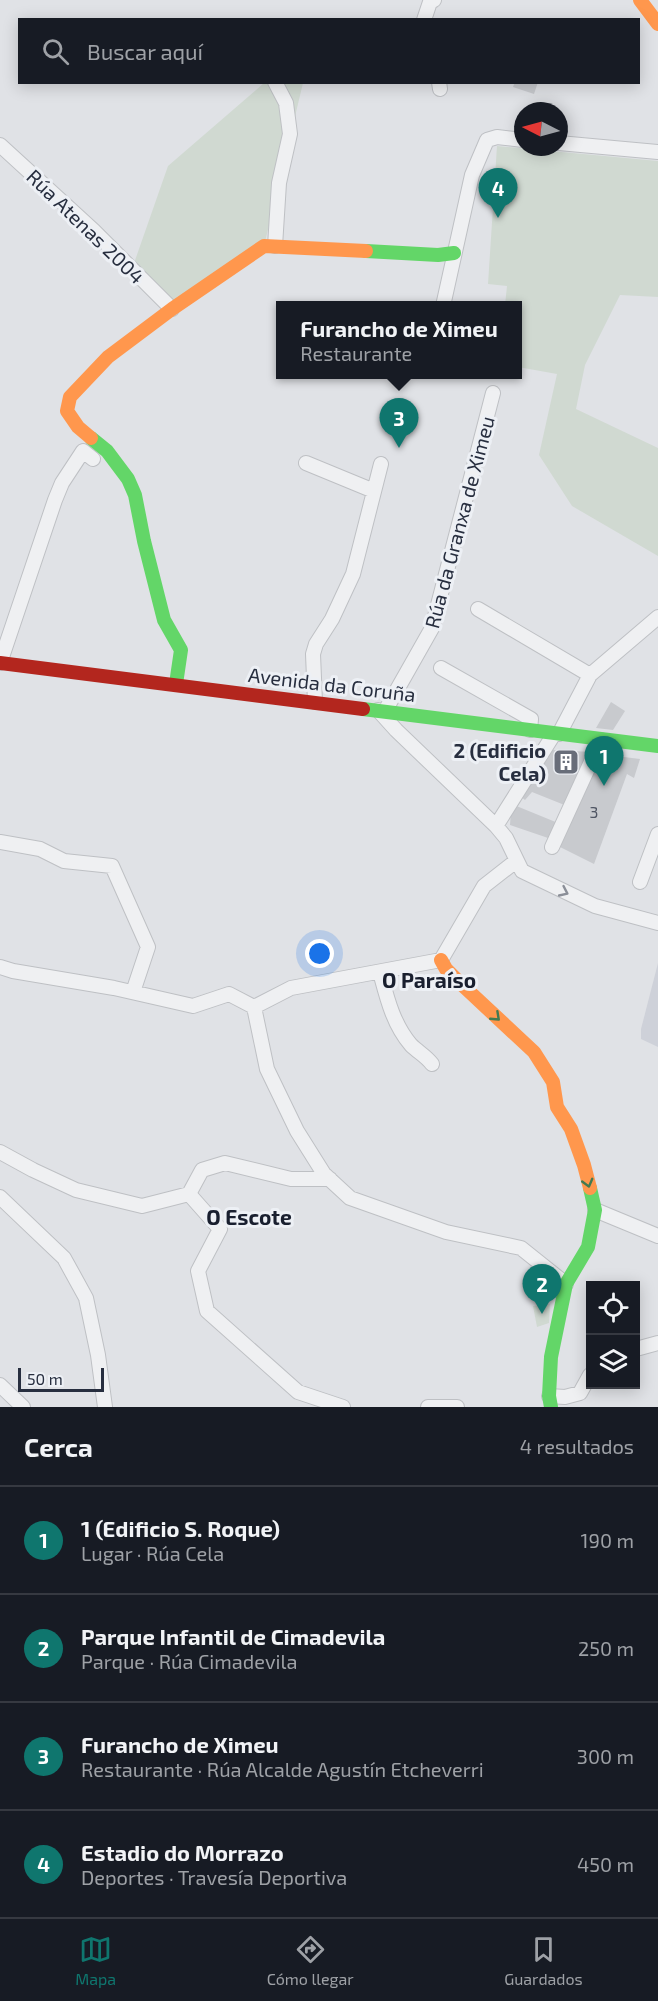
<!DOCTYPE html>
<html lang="es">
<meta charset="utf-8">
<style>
:root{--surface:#171b24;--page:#242831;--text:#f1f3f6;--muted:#9ea1a6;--line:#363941;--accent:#0f766e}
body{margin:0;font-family:"Exo 2",sans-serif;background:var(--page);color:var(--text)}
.controls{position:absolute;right:18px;bottom:18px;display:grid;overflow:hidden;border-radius:0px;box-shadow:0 3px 15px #0003}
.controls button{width:54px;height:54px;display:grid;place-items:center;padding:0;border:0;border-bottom:2px solid var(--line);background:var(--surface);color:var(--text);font:30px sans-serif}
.compass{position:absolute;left:514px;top:102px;width:54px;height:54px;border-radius:50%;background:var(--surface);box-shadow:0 3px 15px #0003;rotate:276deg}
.scale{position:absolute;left:18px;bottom:15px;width:86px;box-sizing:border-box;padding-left:6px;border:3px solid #272e3f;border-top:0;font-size:16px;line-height:21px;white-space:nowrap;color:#272e3f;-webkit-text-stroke:4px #edf0f5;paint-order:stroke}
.you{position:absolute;left:320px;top:954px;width:21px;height:21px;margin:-15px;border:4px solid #fff;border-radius:50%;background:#1a73e8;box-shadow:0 0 0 9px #1a73e833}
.badge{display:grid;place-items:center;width:39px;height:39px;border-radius:50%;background:var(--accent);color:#fff;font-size:20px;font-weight:700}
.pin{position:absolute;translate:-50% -50px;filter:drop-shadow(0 2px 3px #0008)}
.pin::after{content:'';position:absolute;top:32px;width:21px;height:18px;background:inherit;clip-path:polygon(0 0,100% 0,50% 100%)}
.popup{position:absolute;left:276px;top:301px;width:246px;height:78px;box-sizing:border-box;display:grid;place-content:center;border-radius:0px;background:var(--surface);filter:drop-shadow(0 2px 4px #0005);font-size:20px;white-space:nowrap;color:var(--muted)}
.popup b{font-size:22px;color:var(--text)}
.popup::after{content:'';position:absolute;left:50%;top:100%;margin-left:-12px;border:12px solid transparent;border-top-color:var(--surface)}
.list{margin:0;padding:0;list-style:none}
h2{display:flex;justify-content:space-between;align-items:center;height:78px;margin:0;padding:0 24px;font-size:26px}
h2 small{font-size:20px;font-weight:400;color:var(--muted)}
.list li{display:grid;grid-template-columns:39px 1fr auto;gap:18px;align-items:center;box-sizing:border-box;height:108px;padding:0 24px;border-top:2px solid var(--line)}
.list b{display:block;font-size:22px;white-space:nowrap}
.list p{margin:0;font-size:20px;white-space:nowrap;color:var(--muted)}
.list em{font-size:20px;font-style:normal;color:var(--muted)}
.icon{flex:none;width:33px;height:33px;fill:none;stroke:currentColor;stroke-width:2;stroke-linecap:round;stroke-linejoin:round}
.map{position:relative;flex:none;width:658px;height:1407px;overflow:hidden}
.search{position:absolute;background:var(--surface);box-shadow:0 3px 15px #0003;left:18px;right:18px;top:18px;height:66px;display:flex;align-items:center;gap:15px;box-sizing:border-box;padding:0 21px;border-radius:0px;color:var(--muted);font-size:22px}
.sheet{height:510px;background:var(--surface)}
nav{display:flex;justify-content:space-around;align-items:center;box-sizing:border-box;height:84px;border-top:2px solid var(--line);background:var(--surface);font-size:16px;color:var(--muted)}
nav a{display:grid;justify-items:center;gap:3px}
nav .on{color:var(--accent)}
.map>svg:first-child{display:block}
</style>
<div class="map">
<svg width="658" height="1407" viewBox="0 0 658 1407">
<rect width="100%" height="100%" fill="#e0e2e6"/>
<path fill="#ced1d9" d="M658 963V1047L641 1039V1029Z"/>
<path fill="#d0d9d1" d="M264 83H303L264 246 172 309 132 269 168 166Z
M497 146 658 161V297L620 295 585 365 576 409 658 448V556L572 506 539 455 557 374 518 367V306L505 305 507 286 488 284Z
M550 1304 549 1323 537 1327 533 1306Z"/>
<path fill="#c8cace" d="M515 82H538L534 94 513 87Z
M611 702 625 711 613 730 596 728Z
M551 750 593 752 567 806 532 792 525 800 520 796 534 772H538Z
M608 755 640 759 634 778 627 774 594 864 560 847 598 758Z
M514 805 558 823 551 839 510 825 511 811Z"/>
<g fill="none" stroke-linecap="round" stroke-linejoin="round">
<g stroke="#bec0c4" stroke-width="16">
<path id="street" d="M424 20 430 2 434 0
M439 82 440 89
M559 143 658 152
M0 145 94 231 172 309
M275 246 279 183 290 134 286 103 275 82
M443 306 472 175 487 140 497 137 523 140
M306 463 374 491
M478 609 590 675
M0 663 55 500 62 483 83 451 93 459
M441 668 531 719 530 730
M315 702 313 654 316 644 332 619 353 574 381 464
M378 710 396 730 496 826 506 838 522 871 595 906 658 923
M385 711 432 628 493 393
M559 734 590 675 658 617
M496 826 554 734
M0 842 40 849 64 861 112 866 148 947 133 992
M552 847 601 740
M640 882 658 834
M0 967 13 971 114 988 193 1006 229 994 254 1007 291 988 441 960 484 886 516 861
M380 972C387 998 393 1024 411 1045 418 1052 426 1056 432 1064
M254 1007 267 1069 297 1131 324 1174 350 1198 446 1232 521 1248 566 1284
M0 1152 33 1170 76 1190 142 1206 189 1194 202 1170 225 1163 291 1179H330
M189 1194 220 1229 198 1271 207 1311 298 1392 343 1407
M0 1197 64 1258 86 1298 98 1355 105 1407
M595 1210 658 1236
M636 1349 658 1343
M0 1385 23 1407
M549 1396 565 1397 580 1393 590 1375
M428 1407H457"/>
</g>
<use href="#street" stroke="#eff0f2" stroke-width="14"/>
<path stroke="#63d668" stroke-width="14" d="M366 251 438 255 454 253
M91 438 107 451 128 479 135 495 144 541 164 620 181 650 176 684
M363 709 658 746
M551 1407 549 1396 551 1357 566 1284 588 1247 595 1210 590 1188"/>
<path stroke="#ff974d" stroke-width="14" d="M640 0 658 24
M91 438 78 427 67 411 70 397 108 357 172 309 264 246 366 251
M441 960 446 969 459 982 534 1052 553 1082 557 1107 571 1129 584 1165 590 1188"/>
<path stroke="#b3261e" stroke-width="14" d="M0 663 363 709"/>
</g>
<defs><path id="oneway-chevron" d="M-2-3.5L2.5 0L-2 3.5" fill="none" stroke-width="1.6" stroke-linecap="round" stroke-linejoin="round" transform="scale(1.5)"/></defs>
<use stroke="#8b8f98" href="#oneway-chevron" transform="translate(564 892) rotate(25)"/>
<g stroke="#427a51">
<use href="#oneway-chevron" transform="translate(496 1017) rotate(43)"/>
<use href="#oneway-chevron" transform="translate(588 1183) rotate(75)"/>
</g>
<defs>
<g id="building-square" transform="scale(1.35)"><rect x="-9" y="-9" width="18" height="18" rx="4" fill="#686d79" stroke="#edf0f5"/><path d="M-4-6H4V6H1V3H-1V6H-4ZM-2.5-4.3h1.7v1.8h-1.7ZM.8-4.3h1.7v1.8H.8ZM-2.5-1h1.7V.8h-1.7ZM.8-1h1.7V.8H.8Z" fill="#fff"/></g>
</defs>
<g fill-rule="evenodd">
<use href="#building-square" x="566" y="762"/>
</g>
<g text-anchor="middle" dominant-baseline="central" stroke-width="6" stroke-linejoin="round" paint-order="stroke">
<g font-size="16" fill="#505664">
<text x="594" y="811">3</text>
</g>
<g font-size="20" fill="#272e3f" stroke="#edf0f5">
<text transform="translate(86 226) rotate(44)">Rúa Atenas 2004</text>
<text transform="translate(459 522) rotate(-75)">Rúa da Granxa de Ximeu</text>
<text transform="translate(332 684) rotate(7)">Avenida da Coruña</text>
</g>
<g font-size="20" font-weight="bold" fill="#272e3f" stroke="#edf0f5" text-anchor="end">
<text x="546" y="750">2 (Edificio<tspan x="546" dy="23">Cela)</tspan></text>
</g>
<g font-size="21" font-weight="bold" fill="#191f2f" stroke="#edf0f5">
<text x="429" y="979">O Paraíso</text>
<text x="249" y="1216">O Escote</text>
</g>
</g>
</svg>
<div class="controls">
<button><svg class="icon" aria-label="locate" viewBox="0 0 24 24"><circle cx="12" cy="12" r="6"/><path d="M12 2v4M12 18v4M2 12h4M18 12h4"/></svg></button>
<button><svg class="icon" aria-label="layers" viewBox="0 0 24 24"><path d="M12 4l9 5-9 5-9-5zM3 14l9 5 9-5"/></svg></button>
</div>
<svg class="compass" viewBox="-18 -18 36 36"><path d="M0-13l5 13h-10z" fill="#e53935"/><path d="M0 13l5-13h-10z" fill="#9ea1a6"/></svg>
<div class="scale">50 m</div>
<div class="you"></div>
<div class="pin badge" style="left:604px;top:786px">1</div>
<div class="pin badge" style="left:542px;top:1314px">2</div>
<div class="pin badge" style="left:399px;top:448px">3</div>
<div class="popup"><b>Furancho de Ximeu</b>Restaurante</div>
<div class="pin badge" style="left:498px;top:218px">4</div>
<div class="search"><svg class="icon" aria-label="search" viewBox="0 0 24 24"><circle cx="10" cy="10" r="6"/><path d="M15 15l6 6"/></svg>Buscar aquí</div>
</div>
<section class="sheet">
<h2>Cerca<small>4 resultados</small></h2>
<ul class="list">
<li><span class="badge">1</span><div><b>1 (Edificio S. Roque)</b><p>Lugar · Rúa Cela</p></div><em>190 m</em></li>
<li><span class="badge">2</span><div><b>Parque Infantil de Cimadevila</b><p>Parque · Rúa Cimadevila</p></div><em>250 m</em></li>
<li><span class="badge">3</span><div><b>Furancho de Ximeu</b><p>Restaurante · Rúa Alcalde Agustín Etcheverri</p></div><em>300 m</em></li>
<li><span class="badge">4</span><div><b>Estadio do Morrazo</b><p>Deportes · Travesía Deportiva</p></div><em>450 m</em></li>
</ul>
</section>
<nav>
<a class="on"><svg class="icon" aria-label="map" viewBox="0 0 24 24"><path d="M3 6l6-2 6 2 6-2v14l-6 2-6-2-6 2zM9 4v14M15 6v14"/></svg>Mapa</a>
<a><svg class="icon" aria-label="directions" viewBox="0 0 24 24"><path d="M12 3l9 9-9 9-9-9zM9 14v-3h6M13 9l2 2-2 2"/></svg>Cómo llegar</a>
<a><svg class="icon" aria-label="saved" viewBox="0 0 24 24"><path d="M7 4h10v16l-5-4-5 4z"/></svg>Guardados</a>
</nav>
